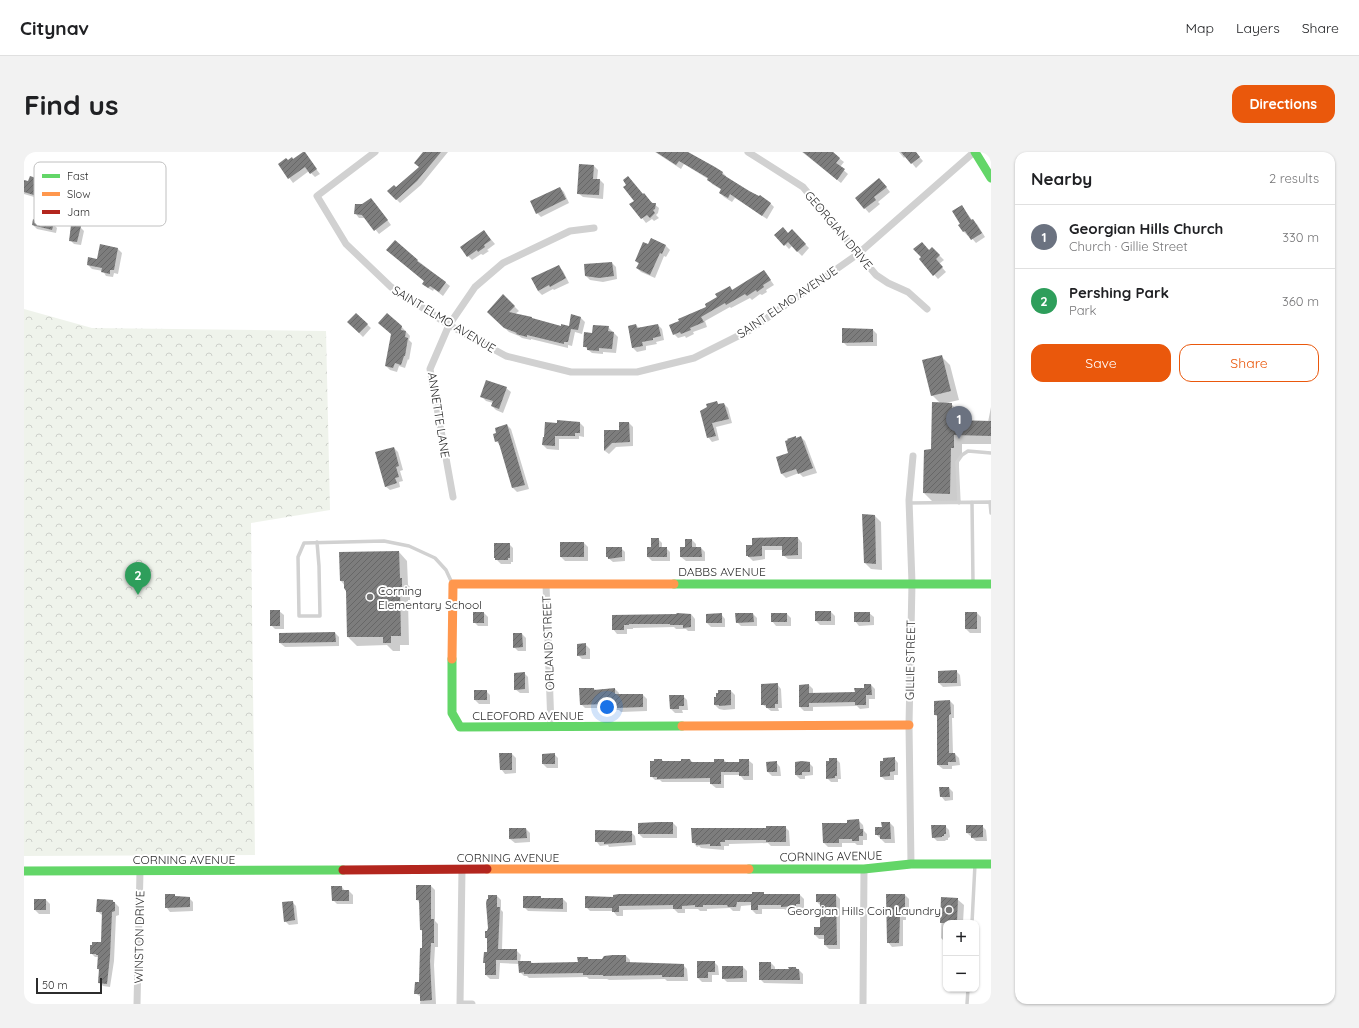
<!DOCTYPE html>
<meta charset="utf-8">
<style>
:root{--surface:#fff;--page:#f2f2f2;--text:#202124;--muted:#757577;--line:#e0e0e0;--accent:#ea580c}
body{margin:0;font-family:Quicksand,sans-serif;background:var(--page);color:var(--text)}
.controls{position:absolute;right:12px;bottom:12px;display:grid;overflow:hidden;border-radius:8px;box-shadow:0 1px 3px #0004}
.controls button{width:36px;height:36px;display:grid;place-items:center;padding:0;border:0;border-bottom:1px solid var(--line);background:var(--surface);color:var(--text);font:20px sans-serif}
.scale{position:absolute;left:12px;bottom:10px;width:66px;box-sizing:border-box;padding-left:4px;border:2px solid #2c2c2c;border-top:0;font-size:11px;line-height:14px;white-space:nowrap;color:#2c2c2c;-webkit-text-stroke:3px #fff;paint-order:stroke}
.you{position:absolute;left:583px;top:555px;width:14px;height:14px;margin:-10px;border:3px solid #fff;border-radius:50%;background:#1a73e8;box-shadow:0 0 0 6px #1a73e833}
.badge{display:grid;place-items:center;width:26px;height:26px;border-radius:50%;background:var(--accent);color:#fff;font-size:13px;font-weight:700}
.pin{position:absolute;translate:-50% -33px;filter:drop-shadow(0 1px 2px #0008)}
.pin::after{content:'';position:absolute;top:21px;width:14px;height:12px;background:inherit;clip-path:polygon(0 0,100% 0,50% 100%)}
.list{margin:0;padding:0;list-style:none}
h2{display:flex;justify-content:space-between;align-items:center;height:52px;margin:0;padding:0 16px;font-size:17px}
h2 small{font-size:13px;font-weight:400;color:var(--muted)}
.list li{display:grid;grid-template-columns:26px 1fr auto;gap:12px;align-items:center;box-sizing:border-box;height:64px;padding:0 16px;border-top:1px solid var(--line)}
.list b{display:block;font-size:15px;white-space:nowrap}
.list p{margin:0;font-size:13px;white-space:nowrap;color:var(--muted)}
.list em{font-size:13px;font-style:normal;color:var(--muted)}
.actions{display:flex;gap:8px;padding:12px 16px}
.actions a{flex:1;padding:9px 0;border:1px solid var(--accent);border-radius:12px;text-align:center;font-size:14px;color:var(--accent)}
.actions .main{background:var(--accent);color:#fff}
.map{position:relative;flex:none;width:967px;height:852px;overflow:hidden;border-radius:12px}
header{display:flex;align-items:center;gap:24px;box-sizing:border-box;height:56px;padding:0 20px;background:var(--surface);border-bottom:1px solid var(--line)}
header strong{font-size:19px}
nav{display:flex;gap:22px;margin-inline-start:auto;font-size:14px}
.intro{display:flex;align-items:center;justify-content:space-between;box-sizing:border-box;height:96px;padding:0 24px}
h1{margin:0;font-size:28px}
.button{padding:10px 18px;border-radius:12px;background:var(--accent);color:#fff;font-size:14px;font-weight:700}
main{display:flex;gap:24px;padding:0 24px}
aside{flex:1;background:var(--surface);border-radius:12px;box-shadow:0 1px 3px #0004}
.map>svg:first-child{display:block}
</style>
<header>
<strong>Citynav</strong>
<nav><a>Map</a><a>Layers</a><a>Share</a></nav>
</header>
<div class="intro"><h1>Find us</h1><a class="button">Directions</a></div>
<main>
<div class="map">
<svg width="967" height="852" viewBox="0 0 967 852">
<defs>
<pattern id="park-crowns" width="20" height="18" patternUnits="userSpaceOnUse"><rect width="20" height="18" fill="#eff3eb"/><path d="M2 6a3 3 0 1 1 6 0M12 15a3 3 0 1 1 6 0" fill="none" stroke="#cdd0ca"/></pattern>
<pattern id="building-hatch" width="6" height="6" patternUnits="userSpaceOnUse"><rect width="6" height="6" fill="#7d7d7d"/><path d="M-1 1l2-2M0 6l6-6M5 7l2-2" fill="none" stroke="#676767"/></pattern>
</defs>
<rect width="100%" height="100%" fill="#fff"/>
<path fill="url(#park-crowns)" d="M0 157 68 176 302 179 306 358 227 371 231 703 0 704Z"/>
<path fill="#0003" d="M401 0H424L397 33 376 51 372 47 396 16Z
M631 0H663L698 20 702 24V25L746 51 750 55 743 67 711 46 708 50 700 45 696 41 698 38 688 32 684 27 660 12 657 17Z
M778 0H807L820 10 816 15 824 22 817 31Z
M875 0H891L899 9 892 16 882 4 880 6Z
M280 1 296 22 291 25 285 19 269 31 255 12 270 8Z
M570 14 574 18 573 28H576L580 32 579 47 559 45 554 41Z
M604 25 619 43 635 56 634 61 632 63 635 66 630 69 628 67 622 71 607 52 611 49 604 33Z
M18 28 22 33 17 47 0 42V29L5 30Z
M859 31 866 40 854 50 856 52 845 61 832 46Z
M536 36 540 40 545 51 517 65 513 61Z
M351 51 367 73 355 82 342 66H335L331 61Z
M938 54 948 68 953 72 961 85 952 91 945 83 944 84 940 80 937 72Z
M29 72 33 76 32 81 13 77 9 73Z
M56 75 60 79 57 93 50 92 46 88Z
M460 79 471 92 463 98 465 99 459 103 457 102 448 108 444 104Z
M768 79 785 96 778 104 768 94 765 97 752 83 764 82Z
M627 88 642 94 646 98 642 105 640 104 631 126 617 120 613 116 615 112 612 109 625 93Z
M93 96 98 101 94 122 90 121 89 125 82 124 79 119 68 117 64 113Z
M908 96 920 108 915 112 922 120 914 127 896 107Z
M368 102 393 108 426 134 419 144 410 137 409 139 404 136 401 130Z
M588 111 592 115 593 127 579 130 566 128 562 124Z
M535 115 539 119 545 131 530 138 529 137 518 143 514 139Z
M740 119 750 133 742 138 743 140 738 143 736 142 728 148 726 146 707 156 706 155 681 169 683 175 669 180 670 182 662 186 661 184 654 186 650 182 706 135 709 139Z
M479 143 495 159 491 162 537 175H545L556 165 561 170 558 182 551 180 548 194 544 193V196L507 187V188L498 186 495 184 485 180 464 160Z
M332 162 347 176 339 185 324 170Z
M612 173 615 176 634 173 638 177 640 188 632 190 633 192 622 194V198L613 200 609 196Z
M377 174 386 184 385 188 388 191 385 208 384 207 381 216 375 214 373 220 366 218 362 214Z
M584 175 594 185 592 201 579 200V202L568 201 560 194 569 182Z
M849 178 853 182V194H823L819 190Z
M917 204 926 213 935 248 922 251 927 252 936 260V269L964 270 967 255V292H938V304H935V350H909L900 341 916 251 908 243Z
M482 236 487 240 479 261 472 258 468 254 469 251 462 249 458 245Z
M693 250 695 253 700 252 704 256 708 271 692 275 695 288 688 290 684 285Z
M556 271 560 275V285L555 284V287H535V298L523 297 519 293V286Z
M605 271 609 275V294L592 295 585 302 581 299V279H596Z
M483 273 487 277 505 337 493 340 489 336 476 293 472 289Z
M772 285 773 287 777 285 781 289 793 321 779 325 775 321 762 326 758 322Z
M370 296 374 300 379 318 376 319 379 329 375 330 376 335 366 338 361 334Z
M851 364 857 370 858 418 847 417 841 411Z
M774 386 778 391V407H764L759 403V398H741V407L729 409 723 403V394Z
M634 387 638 391V396H642L646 400V409H628L624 405 628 396Z
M668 388 672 392V396H677L681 400V409H662L657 405Z
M560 391 564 395V409H541L537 405Z
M485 392 489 396V410H487V412H477L471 406Z
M597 396 601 400V409L589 410 583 405Z
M375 400 383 409 384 433 386 435V448H384L385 493H376V499H369L363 493 333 494 324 485 323 439 321 434 317 429Z
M255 459 260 463V477H251L247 473Z
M792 460H807L811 464V473H796L792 469Z
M450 461H460L464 465V474H454L450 470Z
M845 461 850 465V473L835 474 831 469Z
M942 461H953L957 465V481H946L942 477Z
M653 462H667L671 467V479H664L662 477H652L650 475 609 476V477H603V482H593L589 477V464L653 463Z
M697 462 701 467V475H687L683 471Z
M729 462 733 466V474H717L713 470Z
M763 462 767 466V474H752L748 469Z
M311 481 315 485V494L261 495 256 491Z
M498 482 502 486V499H494L490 495Z
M561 492 566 497V507H558L554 503Z
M932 519 936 523 937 534 919 535 915 531Z
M500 521 504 525 505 541H496L491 537Z
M753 532 757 537 758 556H754L755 559H747L738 552Z
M785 533 789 537V541H832L847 533 851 537V547H845V556L836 557 833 554 789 555V559H780L776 555Z
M570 537 572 538 591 537 595 541V543H619L623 547V559L597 560 595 558H585L583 556H561L557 552Z
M462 539 466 543V552H455L451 548Z
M707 539 711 543V557L700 558 695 557 691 553Z
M659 544 663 548 664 558H658L659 561H651L647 557Z
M926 549 930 553V566H928L929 602H931L935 606 936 613 928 614V617H919L914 613V565L911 563Z
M488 602 492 606V621L481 622 477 617Z
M530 602 534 606V616H523L519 612Z
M870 606 874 611V623H870V628H861L857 624Z
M812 607 816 611 817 627H814V630H807L803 626Z
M638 608 640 610H658L666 608 670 611H687L700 608 703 611H716L724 608 729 612V628H720L716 623H700V636H692L687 632V630H638L636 628H631L627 624Z
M752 610 756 615 757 624H748L744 620Z
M785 611 789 615V623L781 624V627H776L772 623Z
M925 636 929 640V648L921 649 917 644Z
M834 668 839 673 840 679 843 682V688H839V693H833L831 691H818V695H804L800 691 824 672Z
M649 671 653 675V686H619L615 682Z
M866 671 870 675 871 691H861L852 682Z
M921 674 925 678 926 685 924 686V688H921L922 689H913L909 685Z
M958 674 962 678 963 689H952L943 681Z
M761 675 765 679 766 694H747L744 691 705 692V694H700V698L677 696 675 694 673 695 669 690 743 677Z
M502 677 506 681V690L491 691 486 687Z
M607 680 611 684 612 693 585 695 584 693 576 694 572 689Z
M393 734H407L411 738V769L414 772V795H411L410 813 412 852H396L397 845 391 841 396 831 399 797V780L397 778V752L393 748Z
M318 735 321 739H325L329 743V752H313L309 748Z
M142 743 165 746 169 750V759L146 760 142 755Z
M741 743H776L780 747V756H776V758H762L760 757H738V762H732L728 758V753L717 754 716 759H709L706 756 683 757V759H676L674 757H661V761H654L650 757 599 758V764H593L589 759H566L562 755Z
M793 743H812L816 747V797H805L801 793V787H795L791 783 797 776V754L793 750Z
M881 743 885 747V760H882V768H879V794L868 795 864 790Z
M465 744H473L477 748V758L479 760 478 798H492L497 803 496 810H507L509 812 555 811 564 806 566 808H578L602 804 606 808V812L659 813 663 817 664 829H643L641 827 585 828 583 827H565L563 825 505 826 503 824H500L496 820V812L476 811 475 827H466L462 823 464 801V787L462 786 465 776Z
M516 745 518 747H539L543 751V760L504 759 500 755Z
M918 746 933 747 940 753 939 771H922V791L917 786Z
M22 748 26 752V762H15L11 758Z
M89 749 95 755V763L92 764 90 809 86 835 79 834 75 830 76 819 74 817 75 805H71L67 801 78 791 79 764 73 759Z
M268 750 272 754 274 772 265 773 261 769Z
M690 810 694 814 695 823H688V830H678L674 826Z
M747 811 751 815V818H766L772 816 775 818 779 822V832L740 831 736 827Z
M699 815H719L723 819V830H703L699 826Z"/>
<path fill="url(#building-hatch)" d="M279 0H281L293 17 286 22 281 15 264 27 254 12 262 6 264 8 268 5 269 7Z
M399 0H417L393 29 372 48 363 39 370 33 372 35 395 15 390 11Z
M632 0H664L691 15 699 20 698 22 725 39 735 44 736 43 747 51 738 64 706 42 704 46 695 41 697 37 683 28 684 26 655 9 652 13Z
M779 0H809L816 6 812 11 821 17 813 28Z
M877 0H892L896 5 887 12Z
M555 12 570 13 569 27H576L575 43 553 42Z
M6 24 18 28 13 44 0 40V28L4 29Z
M604 24 619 42 620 41 628 51H632L631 57 629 58 631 61 626 66 623 63 617 67 605 52 610 49 599 35 602 33 599 28Z
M855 26 863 35 850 45 852 48 840 57 831 46Z
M536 35 542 47 512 62 506 49Z
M347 46 364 68 350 79 338 63 330 62 331 52H338Z
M938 53 947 68 949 67 958 81 947 88 941 79 939 80 934 73 936 72 928 59Z
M9 67 30 71 28 78 8 73Z
M47 73 57 74 53 90 45 89Z
M759 75 764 81 768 77 782 92 773 100 764 90 760 94 750 83Z
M460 78 467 88 460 93 461 95 454 100 453 98 443 105 436 95Z
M627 86 642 93 638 102 636 101 626 123 612 116 615 111 611 109 619 90 624 92Z
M371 88 394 108 393 109 422 130 415 140 406 134 404 136 398 132 400 129 362 98Z
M898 90 905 98 908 95 916 103 912 107 919 115 909 124 895 107 897 105 889 97Z
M76 92 94 96 90 118H86V122L77 120 78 116 63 113 64 105 73 107Z
M588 110 590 124 575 126 561 124 560 112Z
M535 113 542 126 526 135 525 133 514 139 507 126Z
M740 118 747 128 739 133 740 135 733 140 732 138 723 144 721 142 702 153 701 151 677 165 680 170 666 176 667 178 657 182 656 180 649 183 645 173 655 169 654 167 682 155 681 152 693 145 691 142 706 134 708 138Z
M479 142 491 154 485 160 508 165V166L537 174V172L545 174 547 162 557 165 554 178 547 177 544 190H540V192L503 183V185L492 182 493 181 480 176 463 160Z
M332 161 344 172 335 181 323 170Z
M363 161 378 174 377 178 382 179 381 185 384 186 381 204H380L377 213 371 211 369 216 361 214 367 182 354 171Z
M612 172 613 176 634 172 637 184 629 186V188L618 190 619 194 608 196 604 174Z
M569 173 585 174 584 179 590 180 588 197 575 196V199L563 198V195H559L560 180 568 181Z
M818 176 849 177V190L818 191Z
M918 203 927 239 907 244 898 208Z
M462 228 483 235 475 257 467 254 469 249 456 245Z
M693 249 694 252 700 251 705 267 688 271 692 284 683 286 676 259 683 255 682 252Z
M908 250 928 251V268L967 269V284L930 283V296H927L926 342 899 341 900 298 907 297Z
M533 268 556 270V281H551V284H531V294L518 293 519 285H520L521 270 533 271Z
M595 270H605L606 290 588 291 580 299V278H595Z
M483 272 501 333 488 336 476 295 474 289 471 290 469 282 472 281 471 276Z
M772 284V286L777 284 789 316 774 322 772 317 757 322 752 305 764 301 761 289 764 288 763 287Z
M370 295 375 314 372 315 375 325 371 326 373 331 361 335 351 300Z
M838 362 851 363 852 412 840 411Z
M758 385H774V403L758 404V394H738V404L724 405V404H722V393H728V386Z
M627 386H635V395H643V405H623V395H627Z
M661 387H668V395H677L678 405H656V395H661Z
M536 390H560V405H536Z
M470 391H486V406H484V408H471V406H470Z
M582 395H598V405L584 407V405H582Z
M375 399 376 426H378V440H376L377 484H367V491H359V485H323L322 439 320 436V429H316L315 400Z
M246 458H256V474H246Z
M791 459H807V469H791Z
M449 460H460V471H449Z
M830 460H846V470H830Z
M941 460H953V477H941Z
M653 461 667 462V475L659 476V473H646V472H605V473H600V478H588V463L652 462Z
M698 461V471H682V462Z
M711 461H729L730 470 712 471Z
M747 461H763V470H747Z
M311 480 312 490 255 491V481Z
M489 481H498L499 495 489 496Z
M562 491V503L553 504V492Z
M933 518V531H914V519Z
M501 520V537L490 538V521Z
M754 531V552H751V556H742V553H737V532Z
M785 532V541L831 540 830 536H840V532H847L848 543H842V553H831V550L785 551V555H775V533Z
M555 536H570V538L591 536V542H619V555L592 556V554L580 555V552L556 553Z
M450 538H463V548H450Z
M694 538H707V553L695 554V553H690V545H692V541H694Z
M645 543H660V554H655V557H646Z
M926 548 927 562 925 563V601H931L932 610H924V613H913V563H910V549Z
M475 601H488V618H476Z
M531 601V612H518V602Z
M871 605V619L866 620V624L856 625V609H859V606Z
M805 606H813V624H811V626L802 627V609H805Z
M630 607H638V609H657V607H666L667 610H690V607H700V610H715V607H725V624H715V620H697V632H686V626L633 627V625H626V609H630Z
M753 609V620H743L742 610Z
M778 609 786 610V620H778V623H771V610Z
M915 635H925L926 645H916Z
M835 667 836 677H839V684H835V689H828V687H815V691H799L798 671H823V668Z
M634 670H649V682H614V671Z
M857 670H866L867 687H856V683H851V675H858Z
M907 673H922V682H920V684H918V685L908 686Z
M942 673H959V685L947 686V681H942Z
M742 674H762V690H742V688H701V690H696L697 694H686V692L672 693V691H668L667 676H742Z
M485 676H502L503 686 485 687Z
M571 678 608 679V690L580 692V690H571Z
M392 733H407V767H410V791H407L406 809 408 848 396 849V842H390L391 830H395L396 796H398V778H396L395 748H392Z
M307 734H318V738H325V749H308Z
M728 740H740V742H776V752H772V754L757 755V753H734V758H727V750H713L712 755H704L703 753H679V755H671V753L658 754V757H649V753L595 754V760H588V756H561V744L589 745V743L595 742H728Z
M141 742H151V744L166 745V755L141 756Z
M792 742H812L813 793H800V783H790V775H796V750H792Z
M862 742H881V756H878V764H876L875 791H863Z
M464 743H473V755H476L474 797H493V808H472V823H461V811H459L460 800H463V786H461V779H463L464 776 462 751 463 747H464Z
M499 744H517V746H539V757L499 756Z
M917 745 934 746 933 771H916Z
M10 747H22V758H10Z
M73 747 89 748V750H91V759L88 760 86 804 83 832 74 831 75 817H73L74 803H72V802H66V793H68V790H77L78 760H72Z
M269 749 271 768 260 770 258 750Z
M589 803H602V810L660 812V825H638V823L579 824V823H559V821L500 822V820L495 821 494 809H507V811L554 810 553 805H564V807H578L580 804Z
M673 809H691V820H684V826H673Z
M735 810H747V817H765L764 815H772V817H775L776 828H735Z
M698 814H719V826L698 827Z"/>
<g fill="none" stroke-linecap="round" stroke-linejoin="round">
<path stroke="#d1d1d1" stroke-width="3.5" d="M948 350 949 431
M966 350 967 361
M885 351 967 350
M935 351 933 310 938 303 944 299 967 301
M293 390 295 414 296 464H275L274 405 280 391 360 389 385 394 411 406 422 418 428 431
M948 771 951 712
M943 852 944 837"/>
<path stroke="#d1d1d1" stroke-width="7" d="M351 0 293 44 322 92 367 135 425 173 482 204 547 220H613L670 206 726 178 834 102 950 0
M724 0 779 35 852 123 864 131 884 140 903 157
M429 345 406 217 425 173 451 135 479 111 546 79 570 76
M522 432 527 575
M887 712 885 573 888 431 885 348 889 304
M113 852 116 719
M436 852 438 717
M436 852H448
M839 852 840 717"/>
<path stroke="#63d668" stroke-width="9" d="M951 0 967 26
M650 432H967
M428 507V561L436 575 658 574
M725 717H840L887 712H967
M0 719 319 718"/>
<path stroke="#ff974d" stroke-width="9" d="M428 507 429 432H650
M658 574 885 573
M463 717H725"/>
<path stroke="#b3261e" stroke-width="9" d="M319 718 463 717"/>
</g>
<g fill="#767676" stroke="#fff" stroke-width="1.5">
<circle cx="346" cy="445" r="4"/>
<circle cx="925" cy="758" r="4"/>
</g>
<g text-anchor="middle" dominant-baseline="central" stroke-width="4" stroke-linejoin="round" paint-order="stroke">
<g font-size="12" fill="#2c2c2c" stroke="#fff">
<text transform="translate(815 78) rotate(50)">GEORGIAN DRIVE</text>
<text transform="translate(763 150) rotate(-34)">SAINT ELMO AVENUE</text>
<text transform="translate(420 167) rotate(31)">SAINT ELMO AVENUE</text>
<text transform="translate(415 263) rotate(81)">ANNETTE LANE</text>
<text x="698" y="419">DABBS AVENUE</text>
<text transform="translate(524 491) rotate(-92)">ORLAND STREET</text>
<text transform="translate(886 508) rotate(-89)">GILLIE STREET</text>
<text x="504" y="563">CLEOFORD AVENUE</text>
<text transform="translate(807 704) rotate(-1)">CORNING AVENUE</text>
<text x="484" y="705">CORNING AVENUE</text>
<text x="160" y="707">CORNING AVENUE</text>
<text transform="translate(115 785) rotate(-89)">WINSTON DRIVE</text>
</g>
<g font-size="12" fill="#2c2c2c" stroke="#fff" text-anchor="start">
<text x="354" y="438">Corning<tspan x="354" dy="14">Elementary School</tspan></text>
<text x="917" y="758" text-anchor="end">Georgian Hills Coin Laundry</text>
</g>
</g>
<rect x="10" y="10" width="132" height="64" rx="6" fill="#fff" stroke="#c0c0c0" stroke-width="1"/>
<rect x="18" y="22" width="18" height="4" fill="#63d668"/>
<rect x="18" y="40" width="18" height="4" fill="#ff974d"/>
<rect x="18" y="58" width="18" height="4" fill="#b3261e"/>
<g font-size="11" fill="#2c2c2c">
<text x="43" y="28">Fast</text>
<text x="43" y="46">Slow</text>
<text x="43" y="64">Jam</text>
</g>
</svg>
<div class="controls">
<button>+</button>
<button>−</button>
</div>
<div class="scale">50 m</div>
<div class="you"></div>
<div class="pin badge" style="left:935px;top:287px;background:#6b7280">1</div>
<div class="pin badge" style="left:114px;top:443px;background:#2e9e5b">2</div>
</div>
<aside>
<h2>Nearby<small>2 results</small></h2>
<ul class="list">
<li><span class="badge" style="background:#6b7280">1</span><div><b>Georgian Hills Church</b><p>Church · Gillie Street</p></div><em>330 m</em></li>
<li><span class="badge" style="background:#2e9e5b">2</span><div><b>Pershing Park</b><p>Park</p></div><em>360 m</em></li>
</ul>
<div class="actions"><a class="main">Save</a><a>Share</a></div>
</aside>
</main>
